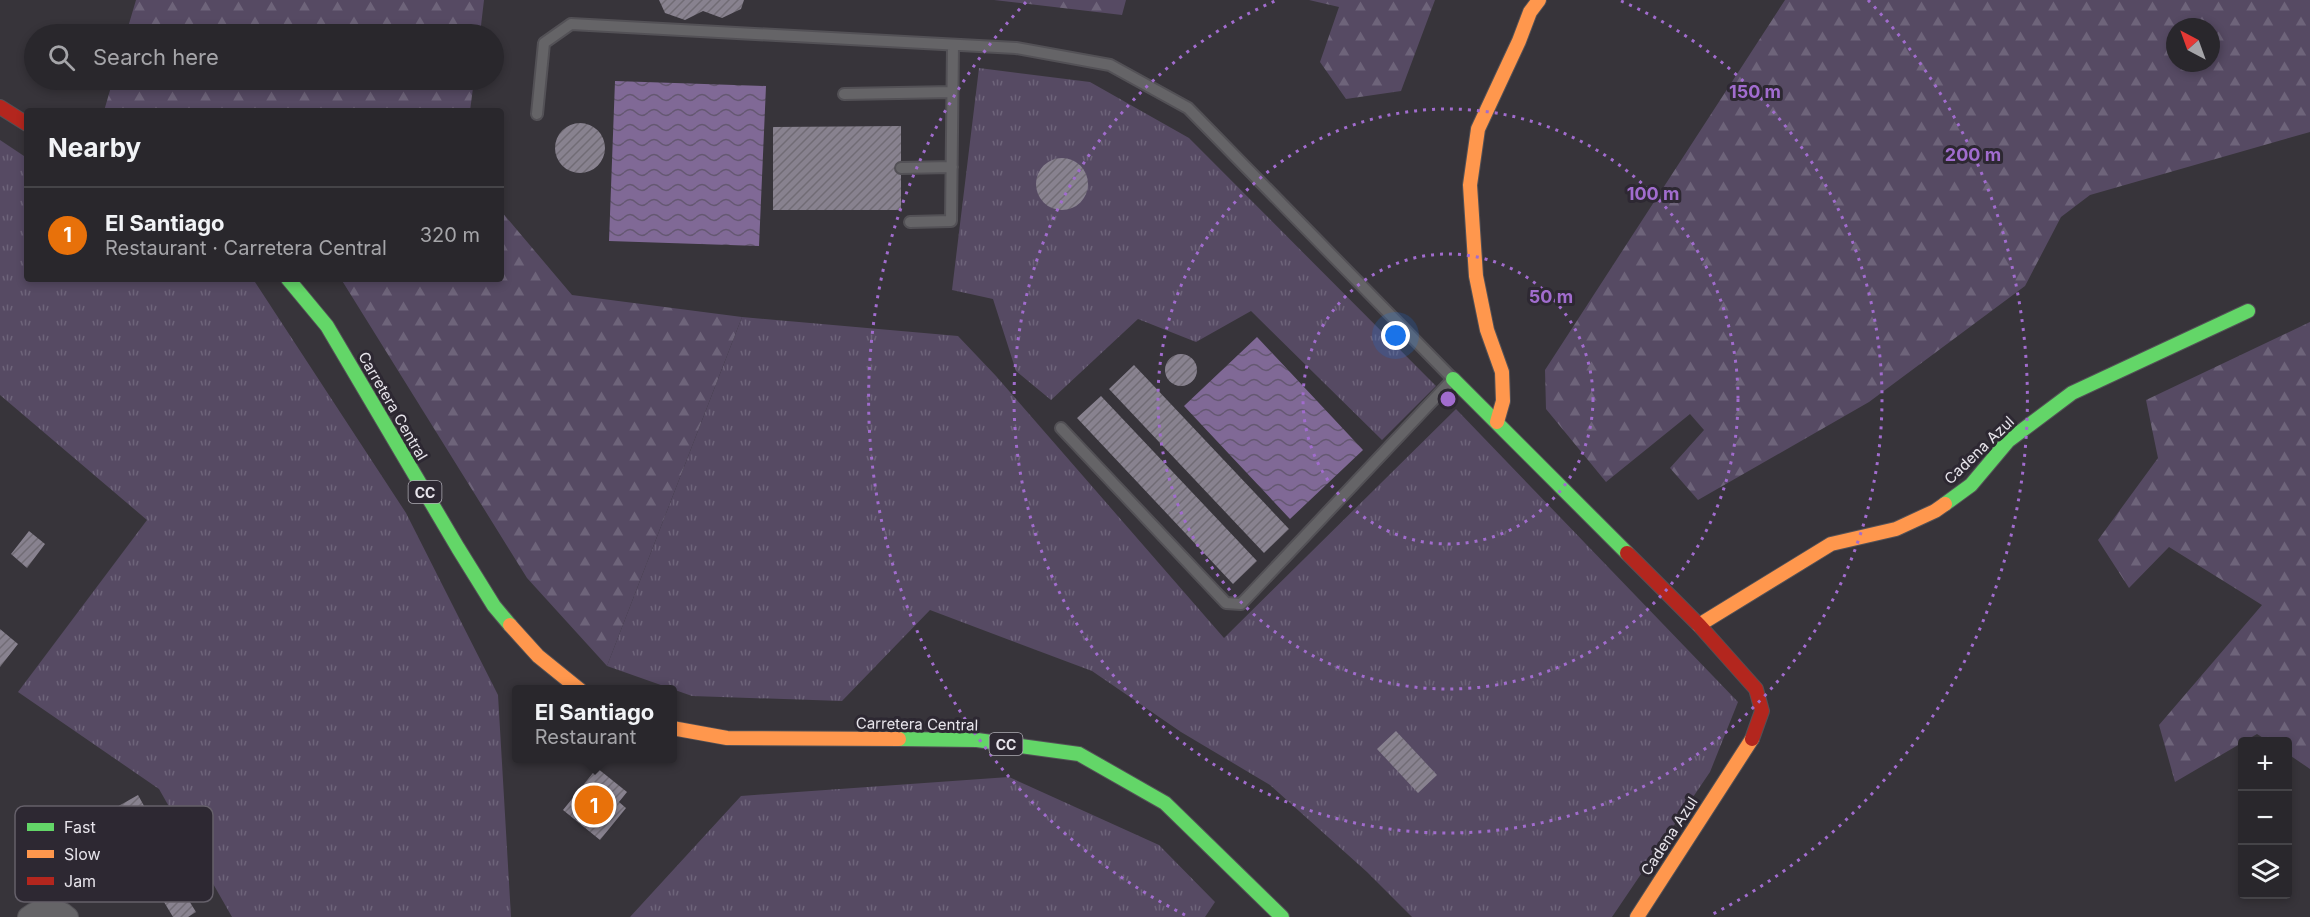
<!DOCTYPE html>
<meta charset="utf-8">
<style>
:root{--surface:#29272c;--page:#353338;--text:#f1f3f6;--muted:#a5a5a9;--line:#454448;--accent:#db2777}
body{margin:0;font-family:Inter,sans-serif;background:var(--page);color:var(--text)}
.controls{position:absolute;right:18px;bottom:18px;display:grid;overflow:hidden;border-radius:6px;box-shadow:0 3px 9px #0003}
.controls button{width:54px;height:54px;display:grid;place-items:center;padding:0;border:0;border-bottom:2px solid var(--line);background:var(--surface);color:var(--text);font:30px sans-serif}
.compass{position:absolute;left:2166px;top:18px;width:54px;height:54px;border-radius:50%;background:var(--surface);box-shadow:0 3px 9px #0003;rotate:319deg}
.you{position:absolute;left:1396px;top:336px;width:21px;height:21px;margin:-15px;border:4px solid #fff;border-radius:50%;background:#1a73e8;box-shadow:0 0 0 9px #1a73e833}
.badge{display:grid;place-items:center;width:39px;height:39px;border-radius:50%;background:var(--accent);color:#fff;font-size:20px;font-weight:700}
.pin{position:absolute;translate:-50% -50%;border:3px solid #fff;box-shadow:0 2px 6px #0006}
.popup{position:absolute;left:512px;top:685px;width:165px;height:78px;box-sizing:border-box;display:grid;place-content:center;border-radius:6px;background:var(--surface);filter:drop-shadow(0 2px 4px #0005);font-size:20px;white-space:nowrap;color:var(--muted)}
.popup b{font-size:22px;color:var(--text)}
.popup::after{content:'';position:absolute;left:50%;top:100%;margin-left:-12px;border:12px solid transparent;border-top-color:var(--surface)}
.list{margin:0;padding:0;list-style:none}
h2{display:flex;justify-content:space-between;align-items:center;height:78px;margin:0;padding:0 24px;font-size:26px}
h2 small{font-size:20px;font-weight:400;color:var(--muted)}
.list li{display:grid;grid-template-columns:39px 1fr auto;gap:18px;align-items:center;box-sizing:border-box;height:96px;padding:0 24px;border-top:2px solid var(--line)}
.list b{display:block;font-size:22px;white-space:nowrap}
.list p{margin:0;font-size:20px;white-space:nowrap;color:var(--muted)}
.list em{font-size:20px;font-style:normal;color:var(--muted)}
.icon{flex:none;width:33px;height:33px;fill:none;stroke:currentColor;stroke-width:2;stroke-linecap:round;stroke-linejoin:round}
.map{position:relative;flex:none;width:2310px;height:917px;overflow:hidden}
.search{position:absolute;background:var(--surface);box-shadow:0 3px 9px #0003;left:24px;top:24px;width:480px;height:66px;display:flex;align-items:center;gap:15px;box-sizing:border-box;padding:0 21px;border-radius:33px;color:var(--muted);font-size:22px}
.panel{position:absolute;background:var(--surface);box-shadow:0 3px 9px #0003;left:24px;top:108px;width:480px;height:174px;border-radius:6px}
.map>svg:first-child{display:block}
</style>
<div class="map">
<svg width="2310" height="917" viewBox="0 0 2310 917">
<defs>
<pattern id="grass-tufts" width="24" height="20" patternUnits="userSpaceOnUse" patternTransform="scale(1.5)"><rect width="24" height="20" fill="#564a63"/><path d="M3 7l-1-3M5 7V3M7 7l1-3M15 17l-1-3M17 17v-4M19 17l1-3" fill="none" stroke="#6e647a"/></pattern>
<pattern id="forest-firs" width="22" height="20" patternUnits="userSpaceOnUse" patternTransform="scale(1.5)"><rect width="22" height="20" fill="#564a63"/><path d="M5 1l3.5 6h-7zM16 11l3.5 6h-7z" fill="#6e647a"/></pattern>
<pattern id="water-waves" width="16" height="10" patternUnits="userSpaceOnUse" patternTransform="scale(1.5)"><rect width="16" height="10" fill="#806996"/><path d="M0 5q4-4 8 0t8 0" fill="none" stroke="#655872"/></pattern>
<pattern id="building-hatch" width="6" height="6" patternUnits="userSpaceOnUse" patternTransform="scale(1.5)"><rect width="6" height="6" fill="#88828f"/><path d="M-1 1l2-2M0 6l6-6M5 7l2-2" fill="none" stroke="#716c75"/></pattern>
</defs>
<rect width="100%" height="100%" fill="#37343a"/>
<path fill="url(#grass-tufts)" d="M979 68 1090 82 1189 138 1436 386 1382 440 1251 311 1196 342 1138 319 1051 400 1016 371 993 299 952 290Z
M0 140 27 158V279H253L406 513 498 695 511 917H232L159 789 18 692 147 520 0 395Z
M742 317 958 336 996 376 1224 638 1456 409 1738 702 1710 772 1612 917H1412L1367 872 1270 785 1181 732 1092 671 930 610 842 701 692 696 607 666Z
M1009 777 1159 845 1215 902 1205 917H630L741 796Z"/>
<path fill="url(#forest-firs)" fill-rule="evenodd" d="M136 0H484L480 34H126Z
M994 0H1126L1122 15Z
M1309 0H1435L1401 91 1346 99 1320 62 1339 7Z
M1785 0H2310V132L2090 195 2061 217 2025 286 1869 402 1698 500 1670 468 1704 430 1690 414 1606 482 1546 409 1545 370ZM2175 27H2211V63H2175Z
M113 80H474L470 111H104Z
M501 211 572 295 742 317 607 666 527 578 341 279H501Z
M2310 322V769L2288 754V742L2268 741 2257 734 2175 782 2159 725 2262 605 2169 547 2129 588 2098 540 2158 458 2146 400Z"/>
<path fill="url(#water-waves)" d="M615 81 766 86 759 246 609 241Z
M1257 337 1363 450 1290 519 1184 406Z"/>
<path fill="url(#building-hatch)" d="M659 0H744L741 9 722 18 703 11 685 20 665 13Z
M555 148a25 25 0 1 1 50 0a25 25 0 1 1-50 0Z
M901 126V210H773V127Z
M1036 184a26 26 0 1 1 52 0a26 26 0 1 1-52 0Z
M1165 370a16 16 0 1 1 32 0a16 16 0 1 1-32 0Z
M1134 365 1289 529 1264 553 1109 389Z
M1101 396 1257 561 1233 584 1077 418Z
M29 531 45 544 27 568 11 554Z
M0 629 18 644 0 667Z
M1396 731 1437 775 1418 793 1377 749Z
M597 768 627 792 619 802 626 808 600 840 563 810Z
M138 795 158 831 135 844 115 808Z
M158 843 171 864 149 879 135 857Z
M183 891 196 912 188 917H173L164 902Z"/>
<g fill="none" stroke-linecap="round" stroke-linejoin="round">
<g stroke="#535156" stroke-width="14">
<path id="lane" d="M844 94 952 92
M537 114 544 43 571 24 1016 48 1110 65 1188 108 1453 379 1241 604 1226 603 1061 428
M901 168 952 167
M910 222 951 221 953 45"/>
</g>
<g stroke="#535156" stroke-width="22">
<path id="street" d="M28 917C41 907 55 905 68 917"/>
</g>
<g stroke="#535156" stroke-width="16">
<path id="fast" d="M288 279 327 326 458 548 494 606 510 625
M1453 379 1627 553
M1945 504 1971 485 2008 441 2072 393 2248 311
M899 739 977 740 1079 754 1165 803 1282 917"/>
</g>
<g stroke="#535156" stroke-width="16">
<path id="slow" d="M1497 422 1503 401 1502 372 1487 330 1476 276 1470 185 1478 129 1519 41 1530 12 1539 0
M510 625 538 656 580 690
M1699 625 1831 544 1896 529 1935 511 1945 504
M672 728 727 738 899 739
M1637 917 1752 739"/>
</g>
<g stroke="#535156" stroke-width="16">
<path id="jam" d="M0 107 27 124
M1627 553 1699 625 1756 689 1762 711 1752 739"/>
</g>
<use href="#lane" stroke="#656467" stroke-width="10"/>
<use href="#street" stroke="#656467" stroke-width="20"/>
<use href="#fast" stroke="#63d668" stroke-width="14"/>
<use href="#slow" stroke="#ff974d" stroke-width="14"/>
<use href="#jam" stroke="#b3261e" stroke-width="14"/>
</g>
<g fill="none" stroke="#a16cce" stroke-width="3" stroke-dasharray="3 6">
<circle cx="1448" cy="399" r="145"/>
<circle cx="1448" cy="399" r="290"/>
<path d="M1621 1A434 434 0 1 1 1275 1"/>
<path d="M1185 915A579 579 0 0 1 1028 0M1868 0A579 579 0 0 1 1711 915"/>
</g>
<g text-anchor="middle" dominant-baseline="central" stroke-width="6" stroke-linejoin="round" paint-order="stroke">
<g fill="#2d2832" stroke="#afacb4" stroke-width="1.5">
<rect x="408.5" y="481" width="33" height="22" rx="4.5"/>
<rect x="989.5" y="733" width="33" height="22" rx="4.5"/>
</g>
<g font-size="14" font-weight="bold" fill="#e7e4eb">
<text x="425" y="492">CC</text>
<text x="1006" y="744">CC</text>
</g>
<g font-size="15" fill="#e7e4eb" stroke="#2d2832">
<text transform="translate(393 406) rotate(60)">Carretera Central</text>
<text transform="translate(1979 450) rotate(-44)">Cadena Azul</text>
<text transform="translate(917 724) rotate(1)">Carretera Central</text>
<text transform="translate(1669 836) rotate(-57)">Cadena Azul</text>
</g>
</g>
<rect x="15" y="806" width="198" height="96" rx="9" fill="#2d2832" stroke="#65606a" stroke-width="1.5"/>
<rect x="27" y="823" width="27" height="8" fill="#63d668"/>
<rect x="27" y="850" width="27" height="8" fill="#ff974d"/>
<rect x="27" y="877" width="27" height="8" fill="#b3261e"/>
<g font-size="16" fill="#e7e4eb">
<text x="64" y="833">Fast</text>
<text x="64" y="860">Slow</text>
<text x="64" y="887">Jam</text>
</g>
<circle cx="1448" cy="399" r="9" fill="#a16cce" stroke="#2d2832" stroke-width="3"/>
<g font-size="18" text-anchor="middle" font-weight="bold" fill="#a16cce" stroke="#2d2832" stroke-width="6" stroke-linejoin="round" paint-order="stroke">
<text x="1755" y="98">150 m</text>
<text x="1973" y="161">200 m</text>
<text x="1653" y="200">100 m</text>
<text x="1551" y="303">50 m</text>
</g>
</svg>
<div class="controls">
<button>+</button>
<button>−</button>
<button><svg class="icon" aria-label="layers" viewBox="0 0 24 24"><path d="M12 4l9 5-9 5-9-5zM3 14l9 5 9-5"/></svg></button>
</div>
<svg class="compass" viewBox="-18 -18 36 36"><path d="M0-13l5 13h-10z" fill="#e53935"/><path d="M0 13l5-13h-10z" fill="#a5a5a9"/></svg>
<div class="you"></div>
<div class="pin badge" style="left:594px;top:805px;background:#e8710a">1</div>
<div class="popup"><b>El Santiago</b>Restaurant</div>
<div class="search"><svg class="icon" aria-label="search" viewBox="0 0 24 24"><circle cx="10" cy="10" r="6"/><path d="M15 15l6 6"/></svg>Search here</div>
<section class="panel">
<h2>Nearby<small></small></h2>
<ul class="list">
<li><span class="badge" style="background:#e8710a">1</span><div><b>El Santiago</b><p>Restaurant · Carretera Central</p></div><em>320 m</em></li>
</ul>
</section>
</div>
